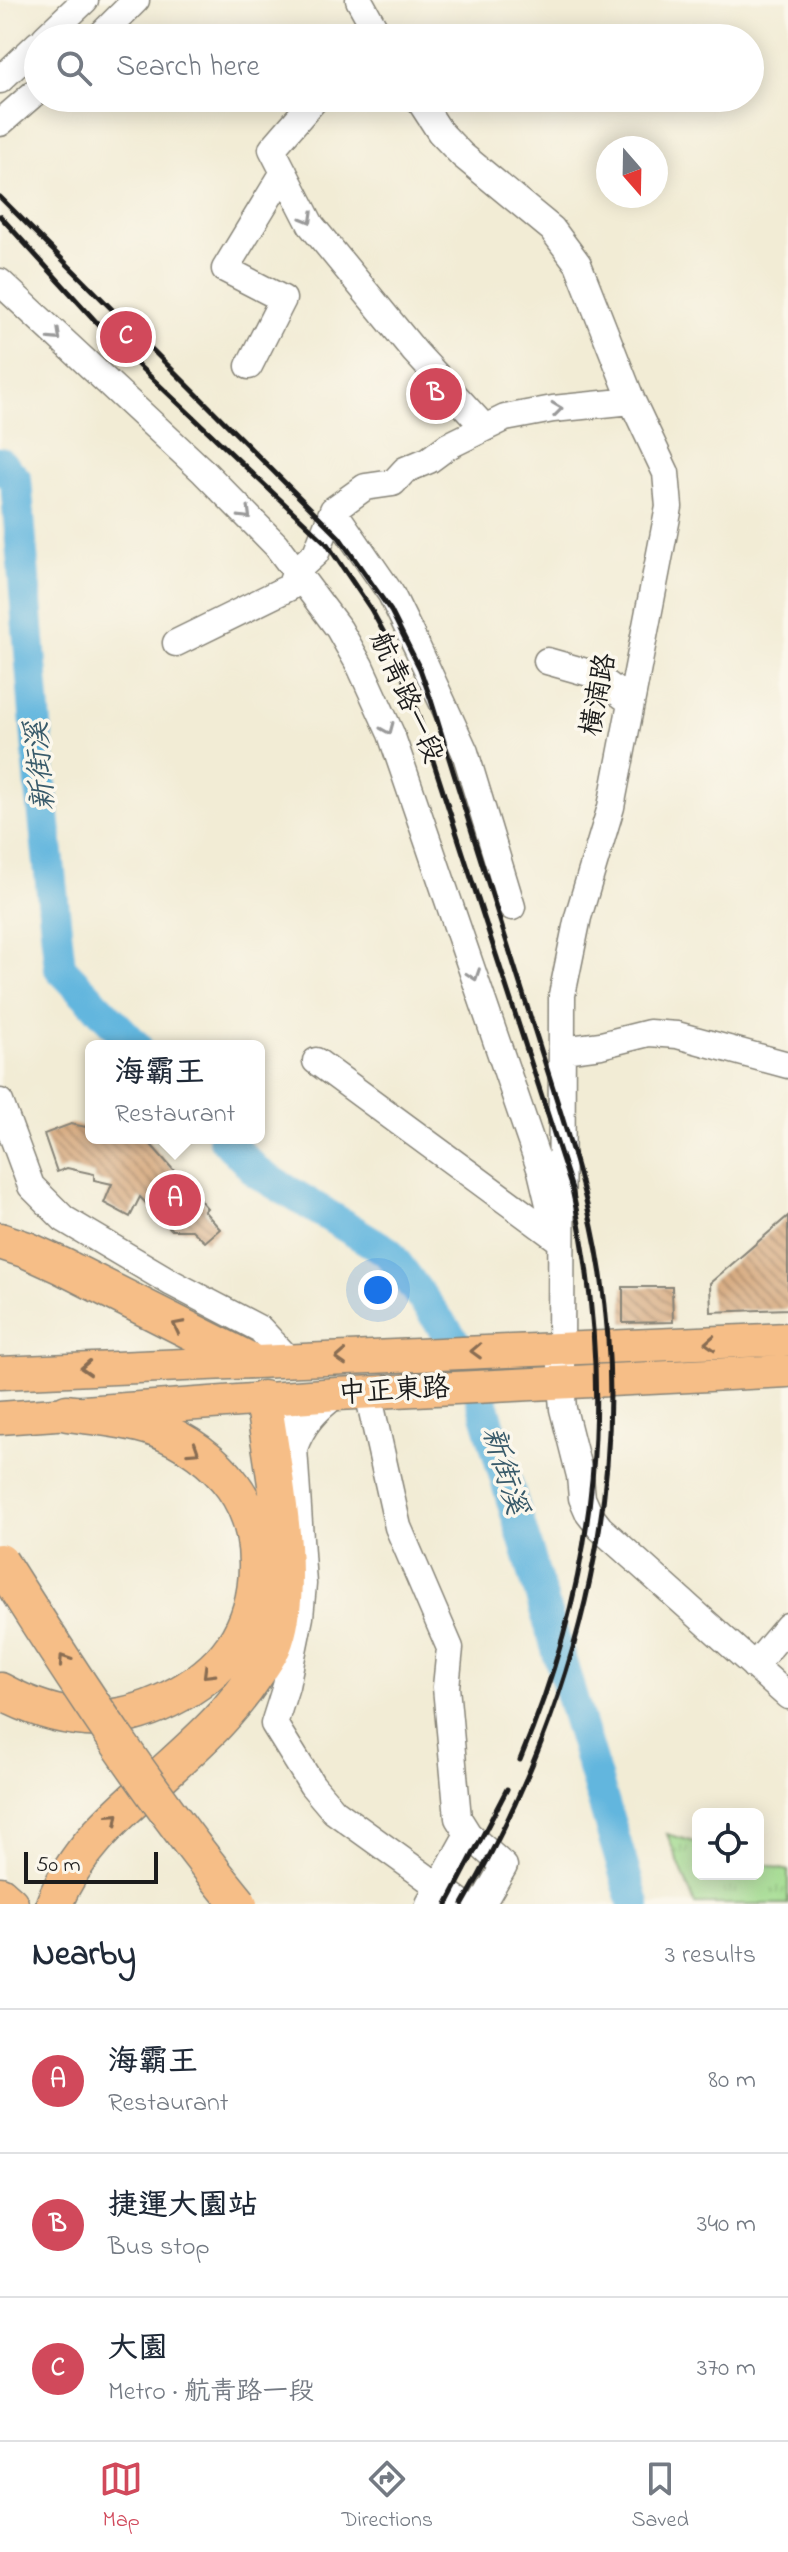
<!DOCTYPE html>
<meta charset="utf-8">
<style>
:root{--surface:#fff;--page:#f6f6f7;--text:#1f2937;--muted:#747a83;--line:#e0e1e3;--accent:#d1495b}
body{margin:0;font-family:"Indie Flower","LXGW WenKai TC",sans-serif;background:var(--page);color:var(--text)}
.controls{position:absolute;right:24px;bottom:24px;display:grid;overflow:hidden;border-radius:12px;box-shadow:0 4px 20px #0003}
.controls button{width:72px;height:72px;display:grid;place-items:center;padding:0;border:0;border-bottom:2px solid var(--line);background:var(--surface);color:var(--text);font:40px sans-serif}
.compass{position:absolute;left:596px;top:136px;width:72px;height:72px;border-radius:50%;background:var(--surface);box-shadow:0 4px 20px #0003;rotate:160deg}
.scale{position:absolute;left:24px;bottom:20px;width:134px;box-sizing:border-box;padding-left:8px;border:4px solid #1c1c1c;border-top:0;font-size:22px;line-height:28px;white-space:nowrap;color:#1c1c1c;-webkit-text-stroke:6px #fbf7ec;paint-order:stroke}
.you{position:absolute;left:378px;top:1290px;width:28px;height:28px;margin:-20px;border:6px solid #fff;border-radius:50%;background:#1a73e8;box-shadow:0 0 0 12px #1a73e833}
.badge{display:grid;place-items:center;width:52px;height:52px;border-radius:50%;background:var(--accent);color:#fff;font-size:26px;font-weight:700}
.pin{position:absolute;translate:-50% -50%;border:4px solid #fff;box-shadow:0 2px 8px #0006}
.popup{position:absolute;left:85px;top:1040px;width:180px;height:104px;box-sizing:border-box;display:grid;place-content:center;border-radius:12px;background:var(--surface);filter:drop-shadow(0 2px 6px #0005);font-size:26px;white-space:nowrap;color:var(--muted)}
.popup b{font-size:30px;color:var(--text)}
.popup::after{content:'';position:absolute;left:50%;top:100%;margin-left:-16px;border:16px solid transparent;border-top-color:var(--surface)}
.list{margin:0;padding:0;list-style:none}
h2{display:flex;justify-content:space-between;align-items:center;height:104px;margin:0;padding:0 32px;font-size:34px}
h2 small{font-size:26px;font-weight:400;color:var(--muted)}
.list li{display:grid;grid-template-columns:52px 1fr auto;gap:24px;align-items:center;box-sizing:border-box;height:144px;padding:0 32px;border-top:2px solid var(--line)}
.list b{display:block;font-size:30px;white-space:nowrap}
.list p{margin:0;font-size:26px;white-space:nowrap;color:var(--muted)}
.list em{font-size:26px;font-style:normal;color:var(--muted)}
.icon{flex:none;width:44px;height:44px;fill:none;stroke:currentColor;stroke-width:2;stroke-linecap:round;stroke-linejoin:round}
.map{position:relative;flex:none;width:788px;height:1904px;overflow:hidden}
.search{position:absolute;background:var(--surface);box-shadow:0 4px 20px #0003;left:24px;right:24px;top:24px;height:88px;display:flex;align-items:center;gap:20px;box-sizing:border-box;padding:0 28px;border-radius:44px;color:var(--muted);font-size:30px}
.sheet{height:536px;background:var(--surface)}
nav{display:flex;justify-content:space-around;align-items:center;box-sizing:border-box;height:112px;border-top:2px solid var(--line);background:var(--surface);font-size:22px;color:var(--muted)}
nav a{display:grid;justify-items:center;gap:4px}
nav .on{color:var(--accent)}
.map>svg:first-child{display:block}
</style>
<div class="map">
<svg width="788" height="1904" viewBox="0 0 788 1904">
<defs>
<pattern id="park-tufts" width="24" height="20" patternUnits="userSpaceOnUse" patternTransform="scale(2)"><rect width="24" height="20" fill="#a0db8e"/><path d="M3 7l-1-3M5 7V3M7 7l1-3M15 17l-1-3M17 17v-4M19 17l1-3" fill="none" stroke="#89bb7a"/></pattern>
<pattern id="building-back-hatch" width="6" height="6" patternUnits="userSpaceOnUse" patternTransform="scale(2)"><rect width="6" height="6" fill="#d7ab81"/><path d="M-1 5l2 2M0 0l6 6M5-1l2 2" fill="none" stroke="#ae8a69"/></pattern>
</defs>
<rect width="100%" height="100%" fill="#fbf7ec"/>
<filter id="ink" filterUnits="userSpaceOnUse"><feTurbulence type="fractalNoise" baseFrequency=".0125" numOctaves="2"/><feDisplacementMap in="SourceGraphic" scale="16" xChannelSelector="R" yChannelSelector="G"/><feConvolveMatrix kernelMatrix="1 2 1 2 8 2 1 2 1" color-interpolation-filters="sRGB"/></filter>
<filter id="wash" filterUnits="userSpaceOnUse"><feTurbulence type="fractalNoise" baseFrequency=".006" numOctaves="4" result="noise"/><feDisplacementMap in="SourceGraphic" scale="32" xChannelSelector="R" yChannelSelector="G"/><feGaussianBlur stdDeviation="1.8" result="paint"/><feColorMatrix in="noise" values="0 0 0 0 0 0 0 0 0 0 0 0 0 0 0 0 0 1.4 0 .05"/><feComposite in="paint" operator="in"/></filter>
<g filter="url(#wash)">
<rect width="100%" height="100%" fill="#f2ecd5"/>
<path fill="url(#park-tufts)" stroke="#5e7c55" stroke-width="2" d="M667 1834 698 1843V1874H758V1862L788 1871V1904H695Z"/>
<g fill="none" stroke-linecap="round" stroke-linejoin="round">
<path stroke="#62b6de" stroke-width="32" d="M0 463 16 480 41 787 60 968 136 1046
M224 1138 258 1173 388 1252 471 1364 634 1904"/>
</g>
<g id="blocks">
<path fill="url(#building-back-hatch)" d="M71 1124 91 1128V1138L146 1139 207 1208 204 1211 220 1229 205 1242 192 1230H172L140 1197 130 1217 104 1203 112 1184 94 1180V1174L67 1168 57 1172 44 1134Z
M788 1216V1309L711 1312 710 1283Z
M623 1287H672L673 1322 623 1323Z"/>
</g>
</g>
<g filter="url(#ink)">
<use href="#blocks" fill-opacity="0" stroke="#878478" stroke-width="2"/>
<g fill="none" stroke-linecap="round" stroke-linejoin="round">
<g stroke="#878478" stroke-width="29">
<path id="minor" d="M359 0 380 38
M45 38 85 0
M98 38 136 0
M0 80 38 44
M316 98 272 149 311 225 415 352 485 428
M418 98 440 132 462 155 552 229 578 264 632 401 666 473 669 507 611 807 578 917 562 995 561 1384 563 1409 580 1476 582 1498 589 1514 600 1528 788 1696
M0 123 38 90
M0 282 204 472 276 545 339 629 360 666 391 734 541 1171 552 1217
M249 366 283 299 225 269 284 172
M176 643 290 587 296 571 316 553 333 510
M547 661 593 674 631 702
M512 907 465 752 417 647 391 594 333 510 365 487 393 483 405 470 429 460 448 446 505 418 553 409 632 401
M563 1050 601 1045 649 1033 677 1035 788 1065
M316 1061 558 1239
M0 1102 31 1186 64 1219 172 1283 260 1329 289 1360
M368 1393 398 1527 450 1648 446 1687 458 1818 468 1834 504 1866 482 1904
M263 1399 287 1420 293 1433 303 1584 300 1617 286 1686 274 1724 312 1785 334 1811 463 1904
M294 1448C303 1423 316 1410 337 1394
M754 1666 788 1626
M429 1904 468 1834"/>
</g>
<g stroke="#878478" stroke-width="35">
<path id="major" d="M0 1373 788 1339
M0 1418 337 1394 788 1371"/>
</g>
<g stroke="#878478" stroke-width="39">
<path id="highway" d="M0 1241 27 1250 62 1266 248 1360
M0 1691C26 1705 56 1716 86 1718 138 1722 204 1689 233 1647 264 1602 266 1531 233 1486 215 1461 185 1440 156 1429 128 1419 96 1417 67 1413
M0 1895 10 1904
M54 1904C74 1853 113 1818 153 1783 193 1746 227 1719 257 1672 262 1664 269 1655 273 1646 299 1585 272 1465 263 1399"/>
</g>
<path stroke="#878478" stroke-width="3" stroke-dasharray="6 6" stroke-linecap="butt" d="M167 1142 173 1138"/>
<use href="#minor" stroke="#fff" stroke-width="26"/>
<use href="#major" stroke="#f6be87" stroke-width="32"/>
<use href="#highway" stroke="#f6be87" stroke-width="36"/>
<path stroke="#1c1c1c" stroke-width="5" d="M0 197 339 537 391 611 420 669 431 700C466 815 503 929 539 1044 563 1120 589 1195 601 1275 634 1493 572 1716 463 1904
M0 216 119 347 327 544 371 609 390 644 415 705 572 1189C616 1389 599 1571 520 1760
M447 1904 507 1789"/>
<g stroke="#878478" stroke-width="39" stroke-linecap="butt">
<path id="highway-bridge" d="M0 1562C74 1679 151 1797 239 1904"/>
</g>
<use href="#highway-bridge" stroke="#f6be87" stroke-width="36"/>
</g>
<defs><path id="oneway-chevron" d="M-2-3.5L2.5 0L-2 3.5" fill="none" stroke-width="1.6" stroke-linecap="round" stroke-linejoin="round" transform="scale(2)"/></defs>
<g stroke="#999">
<use href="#oneway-chevron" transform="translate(308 218) rotate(60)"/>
<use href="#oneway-chevron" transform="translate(56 336) rotate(43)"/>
<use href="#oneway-chevron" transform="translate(557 409) rotate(-7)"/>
<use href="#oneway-chevron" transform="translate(246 514) rotate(45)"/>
<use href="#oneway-chevron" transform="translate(388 729) rotate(67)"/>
<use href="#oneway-chevron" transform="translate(474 975) rotate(71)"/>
</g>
<g stroke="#896d52">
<use href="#oneway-chevron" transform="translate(178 1326) rotate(-153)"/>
<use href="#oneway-chevron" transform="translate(710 1343) rotate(177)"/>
<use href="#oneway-chevron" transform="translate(476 1351) rotate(178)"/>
<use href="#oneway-chevron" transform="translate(341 1358) rotate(177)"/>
<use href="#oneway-chevron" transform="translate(86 1368) rotate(177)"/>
<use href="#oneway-chevron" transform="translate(194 1450) rotate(33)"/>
<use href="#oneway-chevron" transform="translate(64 1660) rotate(-124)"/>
<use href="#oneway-chevron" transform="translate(208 1673) rotate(135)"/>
<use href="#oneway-chevron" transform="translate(114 1818) rotate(-42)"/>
</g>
</g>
<g text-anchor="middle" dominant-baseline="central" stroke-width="7" stroke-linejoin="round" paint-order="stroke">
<g font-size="28" fill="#1c1c1c" stroke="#fbf7ec">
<text transform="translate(600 695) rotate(-79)">橫湳路</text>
<text transform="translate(405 698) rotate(66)">航青路一段</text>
<text transform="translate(394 1392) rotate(-3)">中正東路</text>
</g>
<g font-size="30" font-style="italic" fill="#385a6a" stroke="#fbf7ec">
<text transform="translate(42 766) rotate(-95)">新街溪</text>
<text transform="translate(503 1471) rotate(73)">新街溪</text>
</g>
</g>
</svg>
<div class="controls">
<button><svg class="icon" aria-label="locate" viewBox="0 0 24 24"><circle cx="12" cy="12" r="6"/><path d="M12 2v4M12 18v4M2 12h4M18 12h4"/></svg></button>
</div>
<svg class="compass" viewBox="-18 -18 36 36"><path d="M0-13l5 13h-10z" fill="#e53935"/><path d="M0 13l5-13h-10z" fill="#747a83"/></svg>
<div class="scale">50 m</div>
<div class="you"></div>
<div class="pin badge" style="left:175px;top:1200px">A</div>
<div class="popup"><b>海霸王</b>Restaurant</div>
<div class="pin badge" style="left:436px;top:394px">B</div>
<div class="pin badge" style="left:126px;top:337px">C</div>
<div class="search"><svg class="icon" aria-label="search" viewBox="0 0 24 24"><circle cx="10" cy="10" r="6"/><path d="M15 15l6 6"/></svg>Search here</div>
</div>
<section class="sheet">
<h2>Nearby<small>3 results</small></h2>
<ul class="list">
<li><span class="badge">A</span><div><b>海霸王</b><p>Restaurant</p></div><em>80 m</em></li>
<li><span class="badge">B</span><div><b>捷運大園站</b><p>Bus stop</p></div><em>340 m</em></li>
<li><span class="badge">C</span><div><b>大園</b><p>Metro · 航青路一段</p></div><em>370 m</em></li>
</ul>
</section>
<nav>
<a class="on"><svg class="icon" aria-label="map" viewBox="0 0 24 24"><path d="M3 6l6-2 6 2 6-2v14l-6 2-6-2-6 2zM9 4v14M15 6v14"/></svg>Map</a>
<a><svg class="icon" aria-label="directions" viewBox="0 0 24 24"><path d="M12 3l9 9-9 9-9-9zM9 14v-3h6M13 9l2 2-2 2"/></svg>Directions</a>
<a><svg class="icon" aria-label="saved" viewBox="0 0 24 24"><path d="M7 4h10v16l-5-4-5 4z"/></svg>Saved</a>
</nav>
